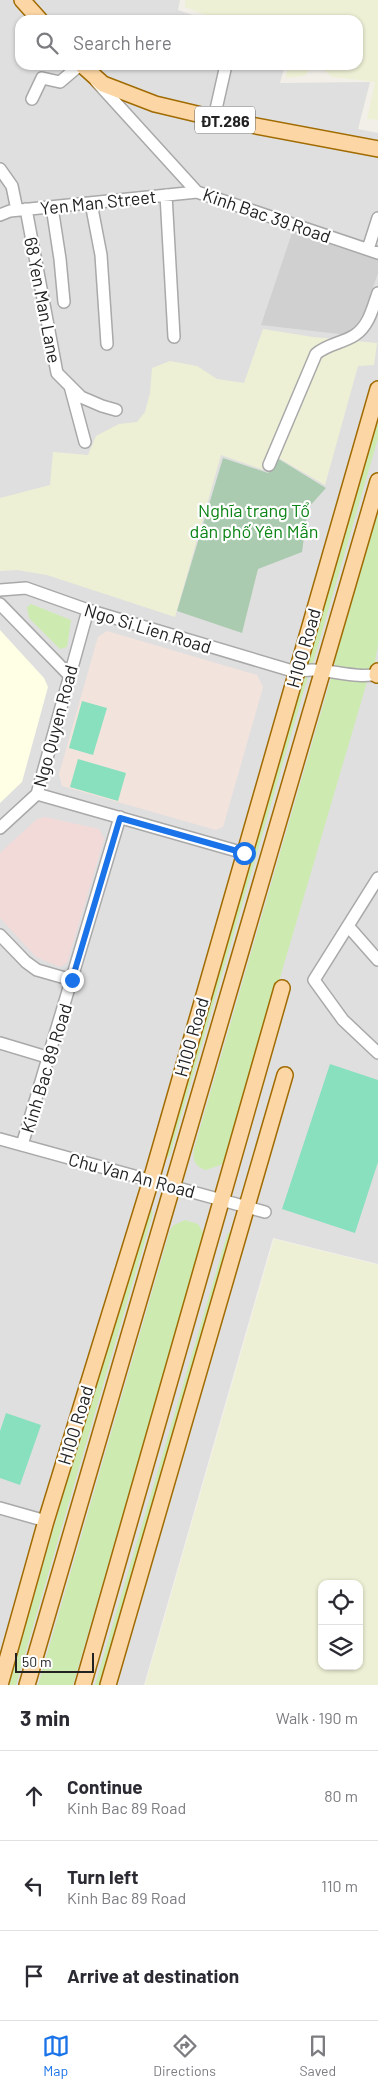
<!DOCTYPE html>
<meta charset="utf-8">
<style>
:root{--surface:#fff;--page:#f2f2f3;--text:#2b2b33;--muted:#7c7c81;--line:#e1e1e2;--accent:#1a73e8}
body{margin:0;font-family:Barlow,sans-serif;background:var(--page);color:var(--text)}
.controls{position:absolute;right:15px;bottom:15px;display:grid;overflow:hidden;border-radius:10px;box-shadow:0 1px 4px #0004}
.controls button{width:45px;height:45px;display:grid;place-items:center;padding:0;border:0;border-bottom:1px solid var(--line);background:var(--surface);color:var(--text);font:25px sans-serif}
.scale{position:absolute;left:15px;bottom:12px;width:79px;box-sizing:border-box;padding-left:5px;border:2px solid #222;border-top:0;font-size:14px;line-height:18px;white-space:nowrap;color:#222;-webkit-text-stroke:4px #fff;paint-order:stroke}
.stop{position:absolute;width:15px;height:15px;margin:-11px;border:4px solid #1a73e8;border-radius:50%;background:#fff}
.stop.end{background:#1a73e8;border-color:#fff;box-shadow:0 1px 5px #0008}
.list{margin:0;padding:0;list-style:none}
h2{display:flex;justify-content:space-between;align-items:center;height:65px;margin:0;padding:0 20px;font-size:21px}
h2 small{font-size:16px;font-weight:400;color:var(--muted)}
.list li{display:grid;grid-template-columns:32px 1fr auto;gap:15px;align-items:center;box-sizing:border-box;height:90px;padding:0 20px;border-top:1px solid var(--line)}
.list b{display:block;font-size:19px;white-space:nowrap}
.list p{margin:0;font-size:16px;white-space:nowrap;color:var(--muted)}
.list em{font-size:16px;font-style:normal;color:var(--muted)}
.icon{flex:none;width:28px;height:28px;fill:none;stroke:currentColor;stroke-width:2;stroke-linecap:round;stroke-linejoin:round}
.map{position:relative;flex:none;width:378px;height:1685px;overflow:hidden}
.search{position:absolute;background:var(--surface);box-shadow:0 1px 4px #0004;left:15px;right:15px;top:15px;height:55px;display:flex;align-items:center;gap:12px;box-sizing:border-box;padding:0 18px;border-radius:15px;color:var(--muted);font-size:19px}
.sheet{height:335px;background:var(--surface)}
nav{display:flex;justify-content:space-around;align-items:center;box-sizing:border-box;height:70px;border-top:1px solid var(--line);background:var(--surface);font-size:14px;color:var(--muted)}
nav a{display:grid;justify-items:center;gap:2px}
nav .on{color:var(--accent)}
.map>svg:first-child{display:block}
</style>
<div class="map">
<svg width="378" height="1685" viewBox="0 0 378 1685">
<rect width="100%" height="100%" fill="#f2efe9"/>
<path fill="#e0dfdf" d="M0 0H180L178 10 207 20H20V65H285L280 83 370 82 358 129 378 133V1264L273 1238 144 1685H0Z"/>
<path fill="#f2dad9" d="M45 817 99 829 104 839 67 963 60 967 36 957 0 918V853L37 819Z"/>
<path fill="#ffffe5" d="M0 630 44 678 48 687 22 782 0 803Z"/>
<path fill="#d0d0d0" d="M293 230 378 257V273L360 326 348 335 261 325Z"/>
<path fill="#f3e3dd" d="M107 631 257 675 263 687 223 827 216 830 62 786 59 774 98 637Z"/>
<path fill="#eef0d5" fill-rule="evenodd" d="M185 0H378V120L367 119 375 82 332 77 322 68 312 65 305 76 285 78 289 65H358V20H218L185 7Z
M263 329 313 337 377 343 374 365 358 366 325 485 277 457 267 471 221 455 175 617 47 575 17 570 0 571V498L50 485 53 452 88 455 96 436 119 424 137 422 145 412 150 393 152 368 170 361 197 366 217 379 244 383Z
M274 1239 378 1265V1685H145ZM322 1584H359V1666H322Z"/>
<path fill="#cdebb0" d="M378 416V438L313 663 308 666 306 664Z
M378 512V644L374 668 369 671 337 669 334 663Z
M31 604 71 620 67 647 60 649 29 618 27 607Z
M309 673 170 1155 166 1159 301 678Z
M331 678 367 682 227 1158 223 1164 206 1170C195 1167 192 1160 194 1149Z
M149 1209H151L153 1213 16 1685H8L146 1211Z
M185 1220 198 1224 204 1234 73 1685H38L170 1230 174 1225Z
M229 1232 233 1234 103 1685H95L227 1235Z"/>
<path fill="#aacbaf" d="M223 458 268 473 277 458 326 488 308 508 302 552 258 569 242 633 177 611Z"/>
<path fill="#88e0be" d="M82 701 107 708 93 755 69 748Z
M78 759 126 773 118 801 70 787Z
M330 1064 378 1080V1162L355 1233 282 1209Z
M6 1413 41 1425 20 1485 0 1478V1431Z"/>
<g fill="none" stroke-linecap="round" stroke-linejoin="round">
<g stroke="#a9a9a9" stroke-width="14">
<path id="minor" d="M96 81 197 192 378 253
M32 99 42 78 60 82 80 65
M214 118 226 65
M0 169 12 186 17 210
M166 195 174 337
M91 203 101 255 107 344
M52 207 60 259 64 302
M26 209 57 373 81 397 102 406 116 410
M0 215 10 211 197 192
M368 249 378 218
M70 386 85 442
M269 465 316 354C327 344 343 343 355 335 369 326 373 307 378 293
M0 590 26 588 88 610 296 672C323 665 351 680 378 674
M0 604 69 675
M37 794 244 853
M0 828 37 794 88 610
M378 878 314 980 343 1020 378 1053
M348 926 378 960
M0 935 26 962 37 970 72 980
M0 1043 50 1058
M0 1139 265 1212
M22 1145 120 817
M0 1508 46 1521"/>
</g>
<g stroke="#a06b00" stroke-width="18">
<path id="major" d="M22 0 40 20
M82 65 103 84 155 104 214 118 378 149
M377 675 378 671
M0 1685 46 1521 151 1180 378 389
M27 1685 378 481
M83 1685 282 988
M108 1685 285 1075"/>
</g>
<use href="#minor" stroke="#fff" stroke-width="11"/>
<use href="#major" stroke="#fcd6a4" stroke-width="15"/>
</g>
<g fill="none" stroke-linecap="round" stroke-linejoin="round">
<path stroke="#1a73e8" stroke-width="6" d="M72 980 120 818 244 853"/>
</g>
<g text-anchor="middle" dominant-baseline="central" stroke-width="4.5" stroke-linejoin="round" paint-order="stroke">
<rect fill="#fff" stroke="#646464" stroke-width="1" x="195" y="106.5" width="60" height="27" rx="4"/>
<g font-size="16" font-weight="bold" fill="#222">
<text x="225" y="120">ĐT.286</text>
</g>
<g font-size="18" fill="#222" stroke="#fff">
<text transform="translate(98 202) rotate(-6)">Yen Man Street</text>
<text transform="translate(267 215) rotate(19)">Kinh Bac 39 Road</text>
<text transform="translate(43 300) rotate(79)">68 Yen Man Lane</text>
<text transform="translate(148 628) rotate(17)">Ngo Si Lien Road</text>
<text transform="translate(303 648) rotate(-74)">H100 Road</text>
<text transform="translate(55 726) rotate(-75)">Ngo Quyen Road</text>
<text transform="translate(191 1037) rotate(-74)">H100 Road</text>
<text transform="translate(46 1068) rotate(-73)">Kinh Bac 89 Road</text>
<text transform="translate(132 1175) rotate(15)">Chu Van An Road</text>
<text transform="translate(75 1425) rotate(-73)">H100 Road</text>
</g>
<g font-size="18" fill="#0c8416" stroke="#fff">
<text x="254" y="510">Nghĩa trang Tổ<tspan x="254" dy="21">dân phố Yên Mẫn</tspan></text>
</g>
</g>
</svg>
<div class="controls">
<button><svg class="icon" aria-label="locate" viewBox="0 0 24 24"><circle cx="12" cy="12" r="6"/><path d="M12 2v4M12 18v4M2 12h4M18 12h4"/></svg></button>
<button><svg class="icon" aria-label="layers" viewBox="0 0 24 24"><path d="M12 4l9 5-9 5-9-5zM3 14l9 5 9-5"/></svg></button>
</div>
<div class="scale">50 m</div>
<div class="stop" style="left:244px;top:853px"></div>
<div class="stop end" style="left:72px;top:980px"></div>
<div class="search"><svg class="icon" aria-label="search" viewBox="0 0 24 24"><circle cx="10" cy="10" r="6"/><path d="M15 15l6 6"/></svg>Search here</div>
</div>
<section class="sheet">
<h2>3 min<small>Walk · 190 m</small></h2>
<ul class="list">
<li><svg class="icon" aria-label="ahead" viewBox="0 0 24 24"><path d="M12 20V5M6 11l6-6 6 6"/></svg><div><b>Continue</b><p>Kinh Bac 89 Road</p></div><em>80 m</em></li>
<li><svg class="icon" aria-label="left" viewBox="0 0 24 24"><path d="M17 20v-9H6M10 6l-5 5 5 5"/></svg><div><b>Turn left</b><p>Kinh Bac 89 Road</p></div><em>110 m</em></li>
<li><svg class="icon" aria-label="arrive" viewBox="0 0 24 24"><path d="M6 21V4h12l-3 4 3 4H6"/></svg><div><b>Arrive at destination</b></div></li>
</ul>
</section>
<nav>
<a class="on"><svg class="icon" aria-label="map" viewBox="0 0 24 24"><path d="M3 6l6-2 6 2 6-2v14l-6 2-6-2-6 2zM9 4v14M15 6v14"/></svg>Map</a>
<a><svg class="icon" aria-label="directions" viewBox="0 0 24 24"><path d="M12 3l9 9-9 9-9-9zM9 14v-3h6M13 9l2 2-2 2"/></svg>Directions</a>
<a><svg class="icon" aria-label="saved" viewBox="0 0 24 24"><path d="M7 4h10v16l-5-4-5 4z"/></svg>Saved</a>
</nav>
